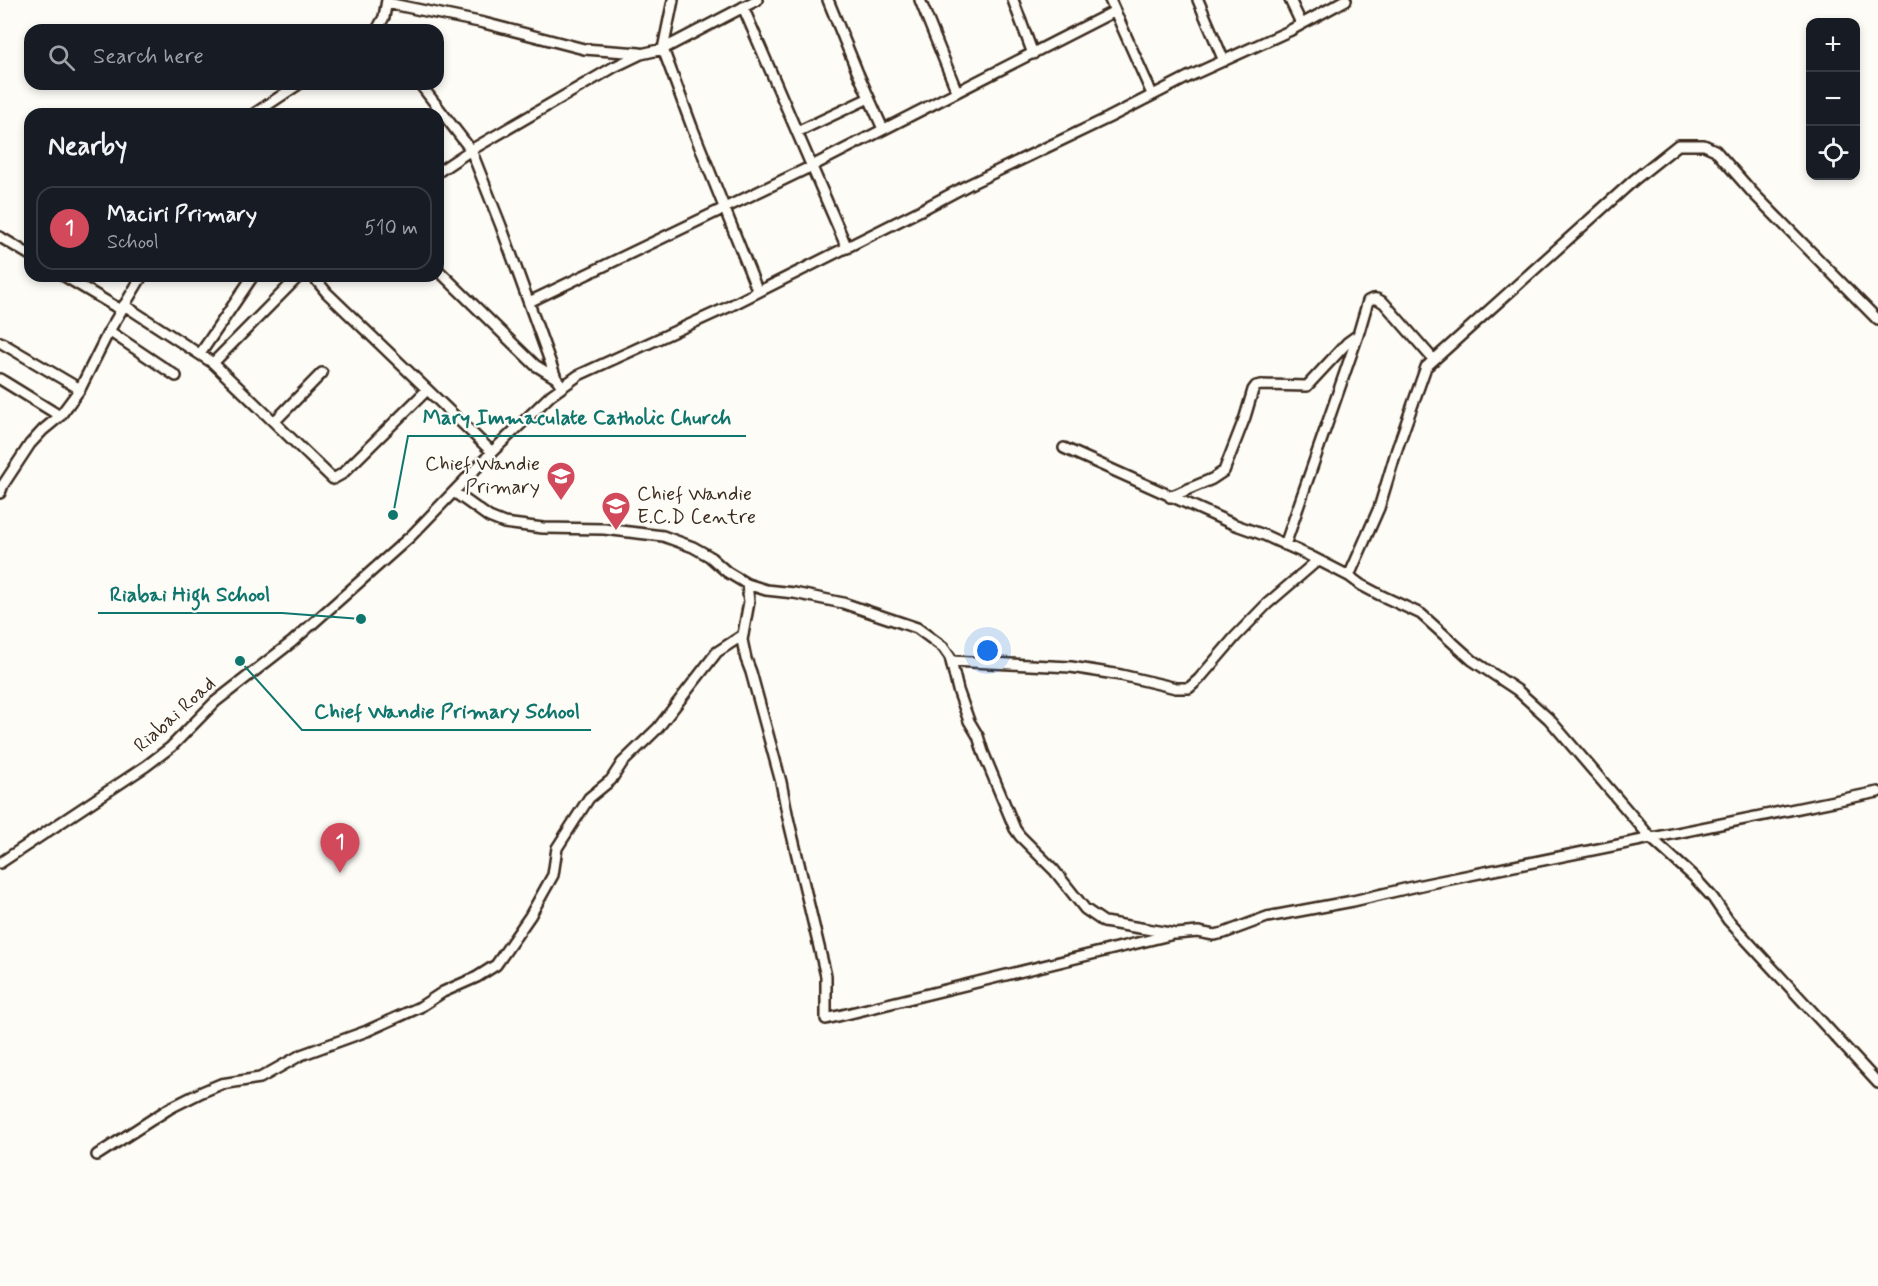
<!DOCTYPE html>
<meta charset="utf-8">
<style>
:root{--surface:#171b24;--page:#20242c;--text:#f1f3f6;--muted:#9ea1a6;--line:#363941;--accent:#d1495b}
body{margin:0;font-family:Mynerve,sans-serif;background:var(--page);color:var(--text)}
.controls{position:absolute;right:18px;top:18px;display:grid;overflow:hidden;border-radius:12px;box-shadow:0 3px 9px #0003}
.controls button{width:54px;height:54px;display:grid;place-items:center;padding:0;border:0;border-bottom:2px solid var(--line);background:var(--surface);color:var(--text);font:30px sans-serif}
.you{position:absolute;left:988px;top:651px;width:21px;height:21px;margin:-15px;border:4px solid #fff;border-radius:50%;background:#1a73e8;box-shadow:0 0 0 9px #1a73e833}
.badge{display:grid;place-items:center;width:39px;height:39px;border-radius:50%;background:var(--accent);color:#fff;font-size:20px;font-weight:700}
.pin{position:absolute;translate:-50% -50px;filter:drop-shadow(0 2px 3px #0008)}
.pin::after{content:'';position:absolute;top:32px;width:21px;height:18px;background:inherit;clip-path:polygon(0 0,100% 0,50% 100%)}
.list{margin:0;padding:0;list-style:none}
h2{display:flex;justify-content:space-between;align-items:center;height:78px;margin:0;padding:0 24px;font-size:26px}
h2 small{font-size:20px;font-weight:400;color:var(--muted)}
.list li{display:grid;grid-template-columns:39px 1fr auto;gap:18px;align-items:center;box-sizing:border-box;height:84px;margin:0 12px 12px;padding:0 12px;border:2px solid var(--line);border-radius:18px}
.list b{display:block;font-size:22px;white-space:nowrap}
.list p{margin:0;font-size:20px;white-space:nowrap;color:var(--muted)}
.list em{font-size:20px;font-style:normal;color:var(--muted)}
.icon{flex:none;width:33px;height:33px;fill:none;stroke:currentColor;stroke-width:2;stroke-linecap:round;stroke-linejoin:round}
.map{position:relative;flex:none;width:1878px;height:1286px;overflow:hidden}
.search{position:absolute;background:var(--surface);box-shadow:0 3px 9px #0003;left:24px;top:24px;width:420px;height:66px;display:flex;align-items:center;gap:15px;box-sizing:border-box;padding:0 21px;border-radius:18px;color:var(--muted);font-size:22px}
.panel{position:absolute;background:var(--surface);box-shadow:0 3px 9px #0003;left:24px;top:108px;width:420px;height:174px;border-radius:18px}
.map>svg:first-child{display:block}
</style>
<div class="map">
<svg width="1878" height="1286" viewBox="0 0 1878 1286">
<rect width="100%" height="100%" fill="#fdfcf7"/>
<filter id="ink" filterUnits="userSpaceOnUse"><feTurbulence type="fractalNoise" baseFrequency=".0167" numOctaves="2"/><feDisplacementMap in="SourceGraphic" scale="12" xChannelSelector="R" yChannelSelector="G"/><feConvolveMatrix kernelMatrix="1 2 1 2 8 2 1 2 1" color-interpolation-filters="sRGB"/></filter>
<g filter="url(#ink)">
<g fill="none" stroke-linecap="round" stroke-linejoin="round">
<g stroke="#3b2a1e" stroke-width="14">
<path id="minor" d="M673 0 663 49 692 127 758 292
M828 0 857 71 883 129
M920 0 957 92
M1013 0 1033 54
M1110 0 1152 94
M1198 0 1224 61
M1290 0 1301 23
M387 3 484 23 584 49 640 53
M743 7 847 248
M377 30 384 17 387 0
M420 84 471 150 501 226 556 378 562 386
M254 114 299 84
M797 132 869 98
M438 172 471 150 614 67 641 54 663 49 757 0
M0 237 30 255
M438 270 535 365 556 378
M64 276 121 310
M529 302 812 166 1115 11
M124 305 213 363 333 479 342 474 427 390
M109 331 176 376
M0 342 80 389
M200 354 253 276
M213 363 299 276
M0 379 60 416
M274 422 322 373
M1064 448 1233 524 1264 535 1308 555 1349 576 1361 585 1380 595 1421 614 1472 660 1517 690 1549 719 1651 838 1694 877 1713 898 1728 920 1878 1083
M492 452 551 395 579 375 726 308 921 210 968 185 1108 118 1190 76 1289 31 1346 0
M454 492 489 517 504 523 543 528 604 529 663 536 693 547 709 556 727 572 747 584 766 590 794 593 843 603 917 628 943 647 950 657 958 690 969 721 978 736 983 752 1015 829 1020 836 1054 870 1085 909 1104 922 1176 934 1198 932 1214 935 1224 933 1267 917 1353 901 1426 884 1878 792
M0 493 3 485 30 444 43 430 60 416 80 389 109 331 142 276
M1170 497 1212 479 1224 471 1245 417 1253 390 1256 386 1261 385 1307 386 1347 343 1358 335 1368 301C1375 297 1378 299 1384 303L1433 359
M1285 545 1358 335
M1349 576 1379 508 1397 449 1426 367 1634 180 1678 145H1704L1715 150 1753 193 1878 320
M747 584 749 602 742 640 746 659 751 672 781 782 788 818 826 976V1019L1170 935
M951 661 1071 667 1121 675 1176 688H1189L1199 679 1235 637 1267 604 1318 560
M0 863 146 766 171 747 215 702 292 642 411 536 492 452 327 293 313 276
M97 1155 170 1108 202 1092 221 1084 260 1078 301 1055 367 1031 420 1007 443 992 477 977 496 965 530 916 553 875 557 848 589 798 611 780 622 763 658 728 717 652 743 635"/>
</g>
<use href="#minor" stroke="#fdfcf7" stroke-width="9"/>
</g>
</g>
<defs>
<g id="school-pin" transform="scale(1.5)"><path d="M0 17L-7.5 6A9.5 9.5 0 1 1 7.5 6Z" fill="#d1495b" stroke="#fdfcf7"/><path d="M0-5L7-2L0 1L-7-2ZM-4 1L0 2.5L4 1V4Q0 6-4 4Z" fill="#fff"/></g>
</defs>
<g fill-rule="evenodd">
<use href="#school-pin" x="561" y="476"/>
<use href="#school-pin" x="616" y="506"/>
</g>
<g text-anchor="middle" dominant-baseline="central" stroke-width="4.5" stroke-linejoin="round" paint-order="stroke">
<g font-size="20" fill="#3b2a1e" stroke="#fdfcf7" text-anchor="end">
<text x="540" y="464">Chief Wandie<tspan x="540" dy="23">Primary</tspan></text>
<text x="637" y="494" text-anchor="start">Chief Wandie<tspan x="637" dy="23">E.C.D Centre</tspan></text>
</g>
<g font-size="20" fill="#3b2a1e" stroke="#fdfcf7">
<text transform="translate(175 715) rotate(-42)">Riabai Road</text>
</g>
</g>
<path fill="none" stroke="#0f766e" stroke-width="2" d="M393 515L408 436H746M361 619L282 613H98M240 661L302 730H591"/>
<g fill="#0f766e" stroke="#fdfcf7" stroke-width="2">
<circle cx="393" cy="515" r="6"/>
<circle cx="361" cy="619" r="6"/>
<circle cx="240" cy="661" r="6"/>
</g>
<g font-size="21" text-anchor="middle" font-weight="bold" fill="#0f766e" stroke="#fdfcf7" stroke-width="4.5" stroke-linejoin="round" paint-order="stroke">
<text x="577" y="424">Mary Immaculate Catholic Church</text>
<text x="190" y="601">Riabai High School</text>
<text x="447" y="718">Chief Wandie Primary School</text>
</g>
</svg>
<div class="controls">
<button>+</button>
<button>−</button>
<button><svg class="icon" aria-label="locate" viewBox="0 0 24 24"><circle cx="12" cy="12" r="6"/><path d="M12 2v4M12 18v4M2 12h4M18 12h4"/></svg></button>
</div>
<div class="you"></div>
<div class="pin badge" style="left:340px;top:873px">1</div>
<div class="search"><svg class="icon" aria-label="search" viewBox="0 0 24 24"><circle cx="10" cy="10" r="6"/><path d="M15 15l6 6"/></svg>Search here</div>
<section class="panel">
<h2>Nearby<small></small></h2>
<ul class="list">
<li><span class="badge">1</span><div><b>Maciri Primary</b><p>School</p></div><em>510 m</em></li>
</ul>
</section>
</div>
